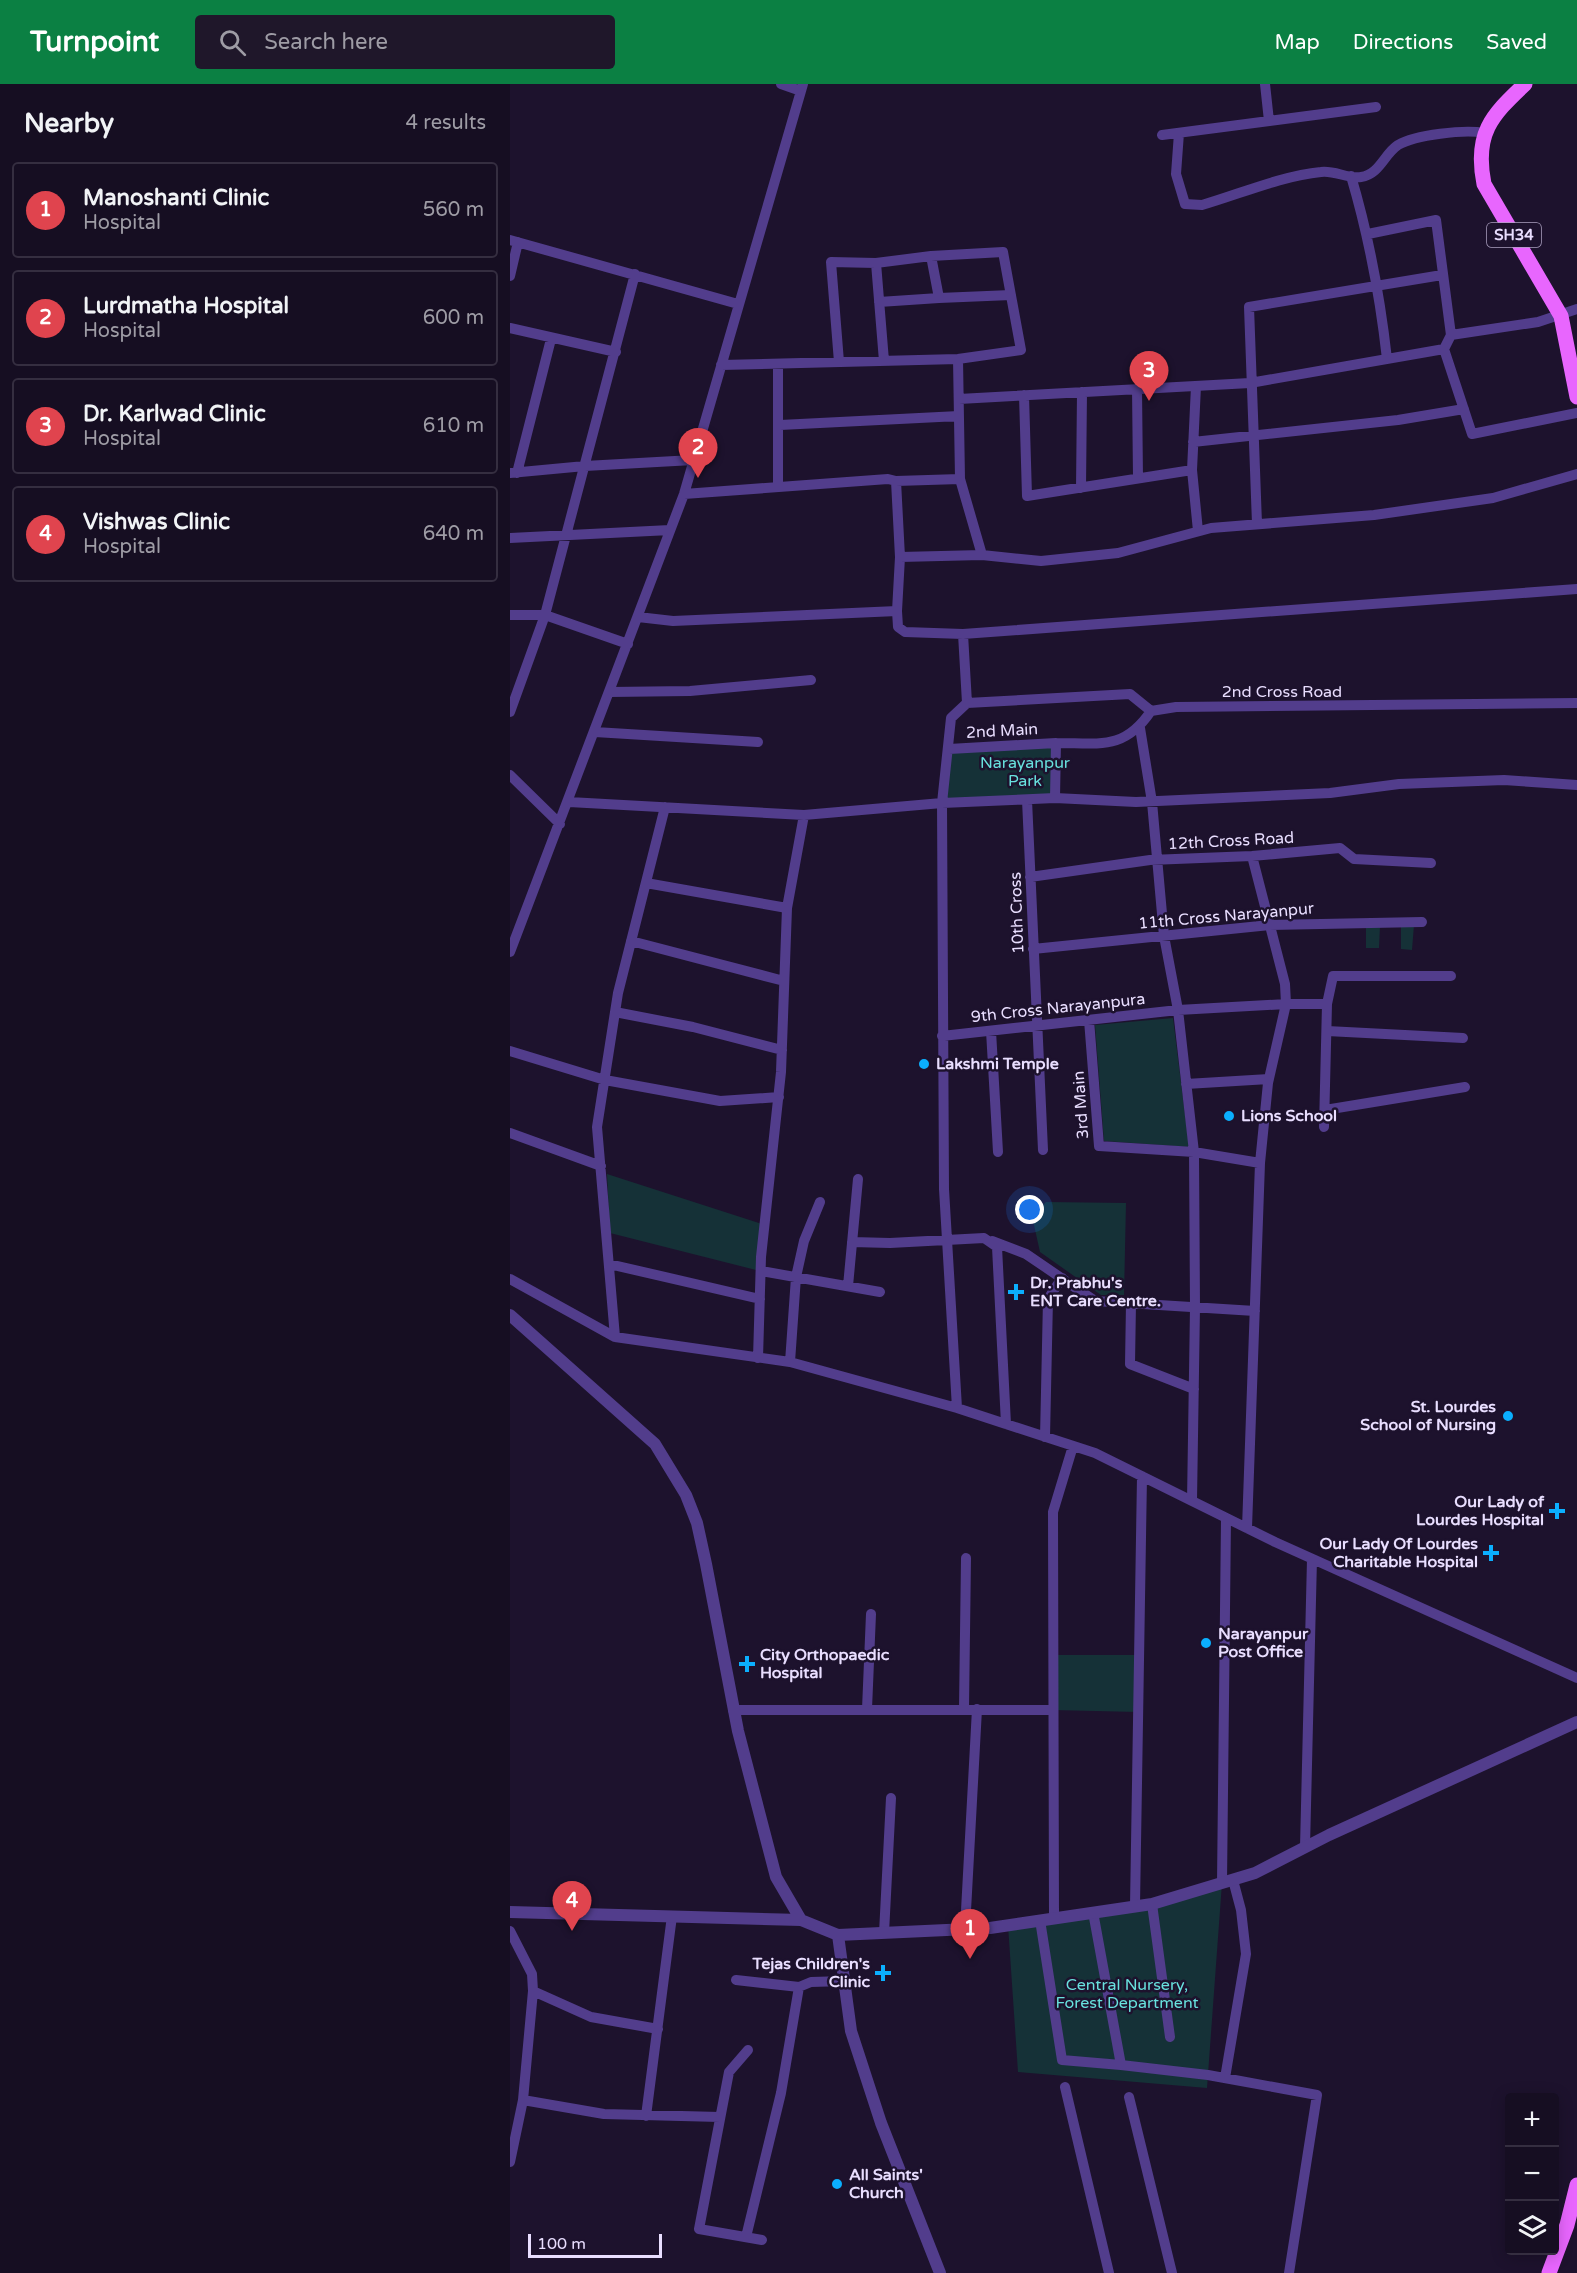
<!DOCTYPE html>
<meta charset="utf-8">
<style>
:root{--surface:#160e22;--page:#1f172a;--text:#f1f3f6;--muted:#9e9ca5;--line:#352e40;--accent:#0b8043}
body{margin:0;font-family:"Varela Round",sans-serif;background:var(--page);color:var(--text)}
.controls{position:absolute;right:18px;bottom:18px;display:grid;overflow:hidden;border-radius:6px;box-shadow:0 3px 15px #0003}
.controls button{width:54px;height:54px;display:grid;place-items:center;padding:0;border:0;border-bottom:2px solid var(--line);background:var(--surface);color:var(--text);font:30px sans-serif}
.scale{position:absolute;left:18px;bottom:15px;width:134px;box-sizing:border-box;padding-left:6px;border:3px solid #e9deff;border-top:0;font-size:16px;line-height:21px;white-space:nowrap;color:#e9deff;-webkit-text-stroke:4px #1d122d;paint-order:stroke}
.you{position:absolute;left:520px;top:1126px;width:21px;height:21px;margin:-15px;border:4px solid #fff;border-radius:50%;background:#1a73e8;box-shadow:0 0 0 9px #1a73e833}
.badge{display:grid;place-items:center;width:39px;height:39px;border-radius:50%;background:var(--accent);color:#fff;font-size:20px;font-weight:700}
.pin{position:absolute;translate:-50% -50px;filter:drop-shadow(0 2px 3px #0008)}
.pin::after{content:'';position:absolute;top:32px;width:21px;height:18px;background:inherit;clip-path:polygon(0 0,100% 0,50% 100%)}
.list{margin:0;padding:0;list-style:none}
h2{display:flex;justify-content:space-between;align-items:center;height:78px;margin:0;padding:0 24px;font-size:26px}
h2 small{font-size:20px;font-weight:400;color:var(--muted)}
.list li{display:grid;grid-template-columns:39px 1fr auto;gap:18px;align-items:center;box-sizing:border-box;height:96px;margin:0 12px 12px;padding:0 12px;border:2px solid var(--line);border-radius:6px}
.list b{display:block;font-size:22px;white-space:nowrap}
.list p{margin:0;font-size:20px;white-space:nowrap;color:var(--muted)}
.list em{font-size:20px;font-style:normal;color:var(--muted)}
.icon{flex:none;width:33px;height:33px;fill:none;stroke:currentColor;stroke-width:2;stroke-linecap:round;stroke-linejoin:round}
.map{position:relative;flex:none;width:1067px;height:2189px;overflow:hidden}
header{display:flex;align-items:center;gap:36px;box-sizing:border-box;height:84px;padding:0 30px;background:var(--accent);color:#fff}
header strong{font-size:28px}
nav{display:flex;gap:33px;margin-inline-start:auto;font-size:21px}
.search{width:420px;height:54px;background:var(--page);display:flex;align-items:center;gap:15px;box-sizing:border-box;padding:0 21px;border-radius:6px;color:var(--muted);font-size:22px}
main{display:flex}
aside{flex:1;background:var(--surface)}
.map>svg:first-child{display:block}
</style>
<header>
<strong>Turnpoint</strong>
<div class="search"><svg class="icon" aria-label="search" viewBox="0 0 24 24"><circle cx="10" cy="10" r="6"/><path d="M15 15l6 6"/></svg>Search here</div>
<nav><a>Map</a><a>Directions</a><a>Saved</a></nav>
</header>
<main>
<aside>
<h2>Nearby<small>4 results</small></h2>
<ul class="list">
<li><span class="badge" style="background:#e0444e">1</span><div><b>Manoshanti Clinic</b><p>Hospital</p></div><em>560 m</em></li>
<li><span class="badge" style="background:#e0444e">2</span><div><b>Lurdmatha Hospital</b><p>Hospital</p></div><em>600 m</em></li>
<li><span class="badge" style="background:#e0444e">3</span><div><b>Dr. Karlwad Clinic</b><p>Hospital</p></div><em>610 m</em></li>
<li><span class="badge" style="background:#e0444e">4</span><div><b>Vishwas Clinic</b><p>Hospital</p></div><em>640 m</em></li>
</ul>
</aside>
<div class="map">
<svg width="1067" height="2189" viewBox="0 0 1067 2189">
<rect width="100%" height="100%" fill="#1d122d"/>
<path fill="#153137" d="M546 659 545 714 432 719 439 665Z
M891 841H904L902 866 891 865Z
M856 842H870L869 864H856Z
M663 934 679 1063 594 1057 585 941Z
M97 1090 252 1140 246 1186 100 1149Z
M536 1118 616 1119 614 1211H591L530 1168 522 1132Z
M542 1571H629V1628L542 1626Z
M712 1799 697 2004 508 1988 498 1841 642 1820Z"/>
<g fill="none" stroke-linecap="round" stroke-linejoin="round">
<path stroke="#523d8c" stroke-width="10" d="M271 0 291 7
M755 0 759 37
M669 49 666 90 675 120 692 121C730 110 771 92 811 88 824 86 838 95 851 93 870 90 874 70 888 61 905 51 955 45 974 49
M652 51 866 23
M841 92C859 153 870 212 877 275
M858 150 926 136 941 251
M0 156 228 220
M0 192 8 158
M369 218 429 214
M0 244 106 268
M934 265 941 251 1028 238 1067 225
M448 275 450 395 472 471
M374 277 366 179 421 172
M329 278 321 178 366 179
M211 281 448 275 511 266 493 168 421 172 429 214 501 211
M627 305 628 394
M514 311 517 412 682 386 688 447
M449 315 740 299 934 265 962 350 1067 329
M270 341 449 332
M683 358 888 336 954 325
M682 386 686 302
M0 389 75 382 183 376
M7 389 41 255
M386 397 390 473 472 471 531 477 608 469 701 444 864 431 983 414 1067 390
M268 402V280
M571 404 572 308
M174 410 378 395 386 397 450 395
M747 440 739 223 932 191
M0 454 160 446
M387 527 390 473
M0 531H35L118 560
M128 533 163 537 387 527 388 543 395 548 453 550 1067 505
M100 608 180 607 301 596
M457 619 620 610 641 627
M0 628 35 531 125 190
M85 648 248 658
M439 665 546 659
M0 691 50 740
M545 714 546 659C589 659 614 667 641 627L666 623 1067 619
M517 716 533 1066
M59 718 294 731 432 719 545 714 626 718 820 709 889 700 994 696 1067 701
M520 793 640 776 742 772 830 764 844 775 921 779
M136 799 277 824
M121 857 274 897
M523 865 760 841 912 838
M0 868 174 410 293 0
M105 928 183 943 272 966
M579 936 589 1062 684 1068 750 1079
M481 947 488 1068
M817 947 953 954
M432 952 668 926 654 852 642 718 630 644
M0 967 95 996 210 1017 269 1013
M676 1000 759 995
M815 1026 955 1003
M814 1043 817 920
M0 1049 91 1082
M482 1157 516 1170 585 1217 745 1227
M342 1158 380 1159 474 1154 487 1163 496 1340
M99 1180 250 1215
M251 1187 370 1208
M0 1195 105 1253 280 1278 447 1324 434 1105 432 719 441 634 457 619 453 550
M338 1202 348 1095
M621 1219 620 1280 684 1305
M105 1253 87 1043 108 909 155 723
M248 1274 251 1173 271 988 277 824 294 731
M280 1278 286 1193 294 1157 310 1118
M447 1324 585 1369 765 1458 1067 1594
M535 1353 538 1215 552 1194
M682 1417 685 1223 684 1068 668 926 776 920 775 900 742 772
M737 1444 750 1079 758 999 776 920H817L823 892H941
M454 1624 456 1474
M357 1625 361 1530
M223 1626H542
M795 1763 802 1475
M712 1799 716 1434
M642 1820 660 1953
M625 1822 632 1392
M583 1828 611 1981 698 1991 807 2011 779 2189
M544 1834 543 1428 563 1362
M530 1836 552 1976 611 1981
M455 1845 467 1625
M0 1847 22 1890 23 1907 13 2016 0 2078
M374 1849 381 1714
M226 1896 289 1903 301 1898 335 1897
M23 1907 81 1933 148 1945
M238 1966 219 1988 189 2145 252 2156
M715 1994 736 1870 731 1826 723 1796
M555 2003 599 2189
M619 2013 662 2189
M13 2016 94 2030 210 2033
M136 2032 162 1832
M236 2153 271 2009 289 1903"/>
<path stroke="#523d8c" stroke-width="12" d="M0 1231 145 1360 176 1411 187 1439 196 1480 228 1647 266 1793 291 1836
M0 1828 291 1836 328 1851 480 1844 642 1820 745 1789 819 1751 1067 1638
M328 1851 341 1947 371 2039 430 2189"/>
<path stroke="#e866fe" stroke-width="15" d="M1015 0C981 32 964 50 974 100L1051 232 1067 313
M1039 2189 1057 2141 1067 2101"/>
</g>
<g fill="#0baffe" stroke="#1d122d" stroke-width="2">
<circle cx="414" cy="980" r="6"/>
<circle cx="719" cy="1032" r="6"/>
<path d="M503 1199h6v6h6v6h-6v6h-6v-6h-6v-6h6z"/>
<circle cx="998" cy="1332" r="6"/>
<path d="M1044 1418h6v6h6v6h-6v6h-6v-6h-6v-6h6z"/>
<path d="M978 1460h6v6h6v6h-6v6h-6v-6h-6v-6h6z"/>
<circle cx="696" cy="1559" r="6"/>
<path d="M234 1571h6v6h6v6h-6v6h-6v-6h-6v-6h6z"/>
<path d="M370 1880h6v6h6v6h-6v6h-6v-6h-6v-6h6z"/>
<circle cx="327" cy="2100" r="6"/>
</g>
<g text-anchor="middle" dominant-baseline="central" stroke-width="5" stroke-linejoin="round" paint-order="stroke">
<rect fill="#1d122d" stroke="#aca1c0" stroke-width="1.5" x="977" y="139" width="54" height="24" rx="4.5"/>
<g font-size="15" font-weight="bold" fill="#e9deff">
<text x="1004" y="151">SH34</text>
</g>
<g font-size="16" fill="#e9deff" stroke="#1d122d">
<text x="772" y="608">2nd Cross Road</text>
<text transform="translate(492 647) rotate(-3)">2nd Main</text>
<text transform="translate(721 757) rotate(-3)">12th Cross Road</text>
<text transform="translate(507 829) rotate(-92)">10th Cross</text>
<text transform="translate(716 832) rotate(-5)">11th Cross Narayanpur</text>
<text transform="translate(548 924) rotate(-6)">9th Cross Narayanpura</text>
<text transform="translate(571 1021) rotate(-94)">3rd Main</text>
</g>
<g font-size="16" fill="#68e1de" stroke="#1d122d">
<text x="515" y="679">Narayanpur<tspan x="515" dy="18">Park</tspan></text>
<text x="617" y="1901">Central Nursery,<tspan x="617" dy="18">Forest Department</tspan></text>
</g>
<g font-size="16" font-weight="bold" fill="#e9deff" stroke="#1d122d" text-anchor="start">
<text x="426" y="980">Lakshmi Temple</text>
<text x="731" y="1032">Lions School</text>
<text x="520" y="1199">Dr. Prabhu's<tspan x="520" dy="18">ENT Care Centre.</tspan></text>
<text x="986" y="1323" text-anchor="end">St. Lourdes<tspan x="986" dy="18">School of Nursing</tspan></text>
<text x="1034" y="1418" text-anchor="end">Our Lady of<tspan x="1034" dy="18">Lourdes Hospital</tspan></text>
<text x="968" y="1460" text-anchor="end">Our Lady Of Lourdes<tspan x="968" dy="18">Charitable Hospital</tspan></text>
<text x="708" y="1550">Narayanpur<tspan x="708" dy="18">Post Office</tspan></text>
<text x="250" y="1571">City Orthopaedic<tspan x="250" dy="18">Hospital</tspan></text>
<text x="360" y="1880" text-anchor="end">Tejas Children's<tspan x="360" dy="18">Clinic</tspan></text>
<text x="339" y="2091">All Saints'<tspan x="339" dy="18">Church</tspan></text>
</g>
</g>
</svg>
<div class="controls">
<button>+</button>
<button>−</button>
<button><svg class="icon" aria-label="layers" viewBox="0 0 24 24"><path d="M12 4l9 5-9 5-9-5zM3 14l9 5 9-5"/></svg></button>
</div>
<div class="scale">100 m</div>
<div class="you"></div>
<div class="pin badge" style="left:460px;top:1875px;background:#e0444e">1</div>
<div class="pin badge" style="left:188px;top:394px;background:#e0444e">2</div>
<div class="pin badge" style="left:639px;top:317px;background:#e0444e">3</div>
<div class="pin badge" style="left:62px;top:1847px;background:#e0444e">4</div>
</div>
</main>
